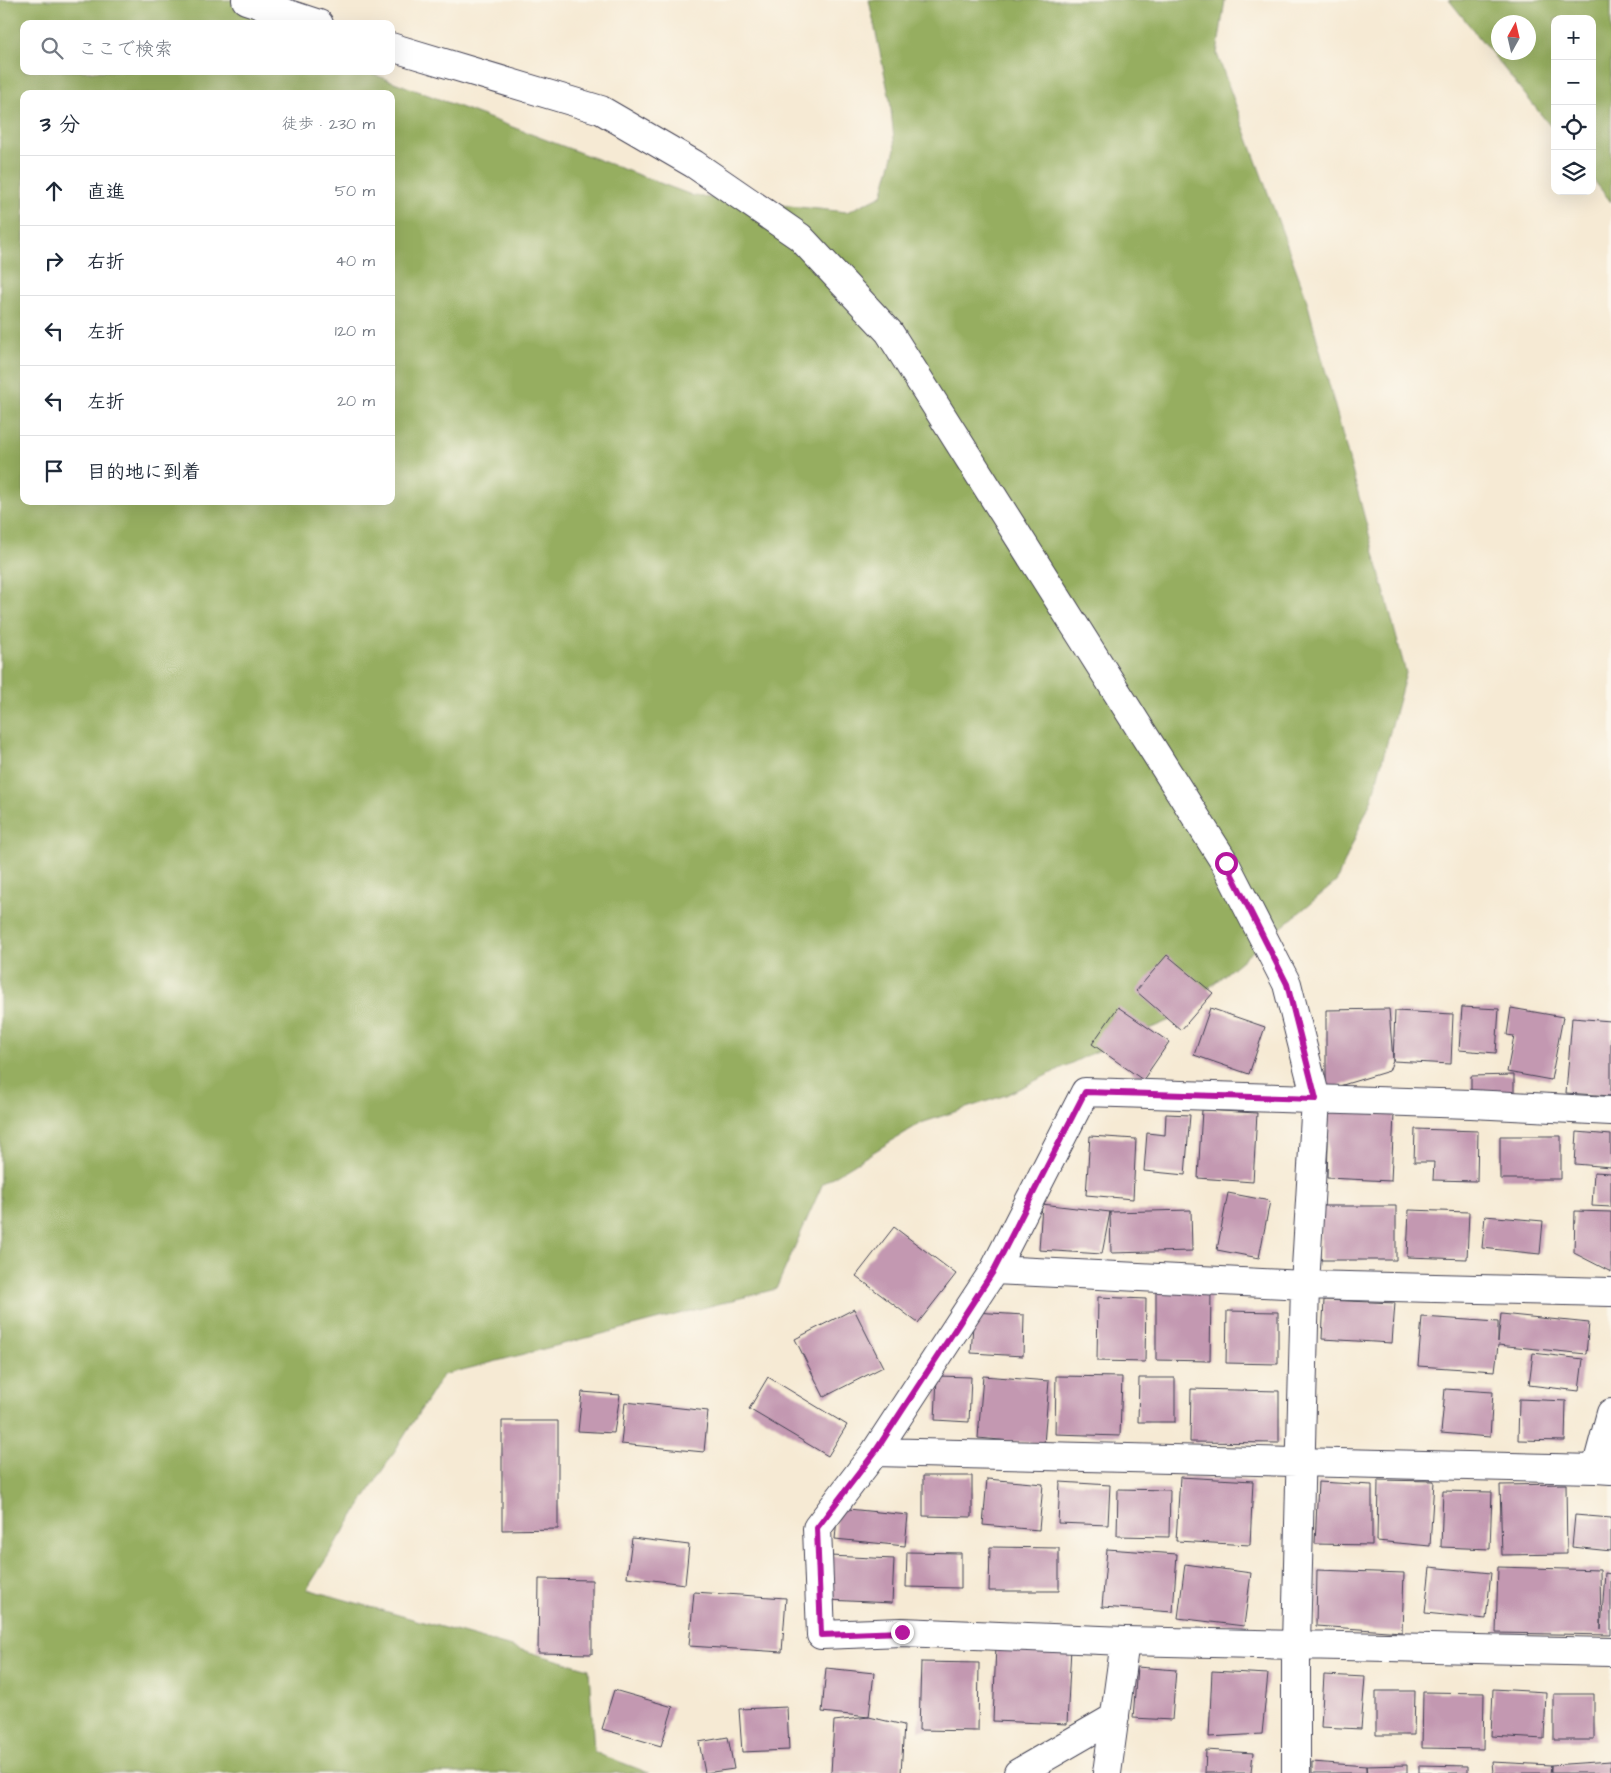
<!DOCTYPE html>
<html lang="ja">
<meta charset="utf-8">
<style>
:root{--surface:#fff;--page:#f2f2f3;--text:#1f2937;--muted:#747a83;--line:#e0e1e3}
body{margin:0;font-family:"Architects Daughter","Klee One",sans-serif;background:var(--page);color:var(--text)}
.controls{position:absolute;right:15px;top:15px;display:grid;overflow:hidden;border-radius:10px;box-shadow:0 5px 20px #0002}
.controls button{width:45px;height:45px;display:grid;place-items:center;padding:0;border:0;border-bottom:1px solid var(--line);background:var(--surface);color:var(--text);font:25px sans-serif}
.compass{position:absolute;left:1491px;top:15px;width:45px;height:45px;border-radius:50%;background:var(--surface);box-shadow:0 5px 20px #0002;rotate:8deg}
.stop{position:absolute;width:15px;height:15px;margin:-11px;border:4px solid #b5179e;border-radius:50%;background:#fff}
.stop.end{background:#b5179e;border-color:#fff;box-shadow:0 1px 5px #0008}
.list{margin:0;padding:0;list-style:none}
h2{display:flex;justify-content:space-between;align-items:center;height:65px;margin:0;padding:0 20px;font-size:21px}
h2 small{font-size:16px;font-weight:400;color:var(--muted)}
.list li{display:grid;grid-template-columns:32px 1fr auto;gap:15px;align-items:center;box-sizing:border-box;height:70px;padding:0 20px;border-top:1px solid var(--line)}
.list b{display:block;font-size:19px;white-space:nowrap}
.list em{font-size:16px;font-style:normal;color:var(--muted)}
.icon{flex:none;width:28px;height:28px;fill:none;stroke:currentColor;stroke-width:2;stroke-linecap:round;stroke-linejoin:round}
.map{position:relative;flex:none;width:1611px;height:1773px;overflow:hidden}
.search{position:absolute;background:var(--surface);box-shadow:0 5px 20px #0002;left:20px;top:20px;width:375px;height:55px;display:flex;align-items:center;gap:12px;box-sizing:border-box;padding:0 18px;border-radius:10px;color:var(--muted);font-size:19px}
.panel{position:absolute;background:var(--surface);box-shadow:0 5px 20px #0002;left:20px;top:90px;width:375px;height:415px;border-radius:10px}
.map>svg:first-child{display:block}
</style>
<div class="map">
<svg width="1611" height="1773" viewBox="0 0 1611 1773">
<rect width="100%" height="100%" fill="#fbf7ec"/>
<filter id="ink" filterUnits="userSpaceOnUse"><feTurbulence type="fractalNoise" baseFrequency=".02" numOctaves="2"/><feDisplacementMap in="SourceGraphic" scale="10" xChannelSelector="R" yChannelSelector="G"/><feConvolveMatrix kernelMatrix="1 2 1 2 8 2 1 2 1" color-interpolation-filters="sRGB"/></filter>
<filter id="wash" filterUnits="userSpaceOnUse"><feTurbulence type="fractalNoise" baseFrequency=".0096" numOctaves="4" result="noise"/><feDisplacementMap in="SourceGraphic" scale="20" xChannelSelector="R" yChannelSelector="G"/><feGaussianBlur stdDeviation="1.12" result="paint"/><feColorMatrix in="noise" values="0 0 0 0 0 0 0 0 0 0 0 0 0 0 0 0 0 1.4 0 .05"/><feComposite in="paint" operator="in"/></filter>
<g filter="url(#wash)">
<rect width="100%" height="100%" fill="#f6ead4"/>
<path fill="#96ae60" stroke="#5c684e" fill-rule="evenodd" d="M0 0H245L276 24H24V71H365L694 196 847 212 882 195 895 149 890 100 869 0H1225L1217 54 1305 294 1406 673 1372 798 1336 882 1170 1020 1084 1057 1006 1095 921 1123 823 1183 776 1289 443 1375 307 1589 589 1669 594 1752 649 1773H0ZM24 94H391V501H24Z
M1449 0H1611V202L1592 178V19H1555V132ZM1498 22H1528V52H1498Z"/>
<g id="blocks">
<path fill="#c398b1" d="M1167 955 1213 993 1181 1030 1136 991Z
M1118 1007 1169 1042 1143 1080 1092 1044Z
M1462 1007 1499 1009 1496 1053 1459 1050Z
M1210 1008 1265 1027 1249 1074 1194 1055Z
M1511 1008 1563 1017 1551 1080 1507 1072 1514 1036 1507 1035Z
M1389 1009 1393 1061 1395 1011 1453 1014 1451 1064 1393 1061 1389 1071 1326 1090V1010Z
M1572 1018 1611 1021V1096L1566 1093Z
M1514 1075V1103L1471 1104V1076Z
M1202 1110 1257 1113 1253 1182 1198 1178Z
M1329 1111 1394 1114 1391 1181 1327 1178Z
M1166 1114 1190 1115 1185 1175 1144 1171 1147 1133 1165 1135Z
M1415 1129 1478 1131 1477 1181 1433 1180 1434 1162H1414Z
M1577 1132 1611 1135V1167L1575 1164Z
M1090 1136 1136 1139 1133 1199 1086 1195Z
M1500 1136H1561V1179H1500Z
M1594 1172 1611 1173V1207L1592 1206Z
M1228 1193 1270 1201 1259 1258 1217 1250Z
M1042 1204 1110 1212 1191 1210 1192 1251 1111 1253 1110 1212 1102 1254 1039 1250Z
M1321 1206H1396V1260H1321Z
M1409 1210 1469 1212 1467 1259 1407 1257Z
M1575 1211 1611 1212V1272L1574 1253Z
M1485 1216 1543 1221 1540 1254 1482 1248Z
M894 1227 956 1274 918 1323 856 1276Z
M1156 1291 1211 1292 1210 1361 1156 1360Z
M1098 1297 1146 1299 1145 1362 1097 1361Z
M1324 1300 1395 1303 1392 1343 1322 1339Z
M854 1309 883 1367 824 1397 795 1339Z
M1227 1311 1278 1312V1364L1226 1363Z
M974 1312 1024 1315 1023 1356 971 1353Z
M1501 1314 1589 1323 1586 1354 1498 1345 1495 1371 1418 1366 1422 1317 1498 1322V1342Z
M1533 1353 1583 1359 1579 1391 1529 1385Z
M937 1376 971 1377 969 1422 935 1420Z
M983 1376 1049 1381 1044 1444 978 1438Z
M1056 1376 1122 1377 1120 1436 1055 1434Z
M768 1377 847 1425 828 1456 749 1409Z
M1139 1378H1175V1422H1138Z
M1191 1389 1279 1391V1443L1190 1442Z
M1445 1389 1493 1392 1490 1437 1441 1433Z
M582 1392 620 1395 614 1433 578 1431Z
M1519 1399 1566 1401 1565 1441 1518 1440Z
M625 1402 708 1411 704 1452 621 1444Z
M502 1421H558V1529L502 1530Z
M923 1476H972V1517L923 1516Z
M1180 1477 1253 1481 1250 1545 1176 1541Z
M987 1479 1043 1484 1039 1530 983 1525Z
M1378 1480 1434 1481 1430 1546 1377 1541Z
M1060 1482 1110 1485 1108 1525 1058 1523Z
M1318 1482 1372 1485V1545L1315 1544Z
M1566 1484 1567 1554 1502 1555 1500 1485Z
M1118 1489 1170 1490 1169 1537 1117 1536Z
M1443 1491 1492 1492 1490 1549 1441 1547Z
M838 1508 908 1515 905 1546 835 1539Z
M1575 1515 1611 1518V1551L1572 1547Z
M632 1538 689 1545 685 1584 627 1577Z
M990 1547 1059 1548V1591H989Z
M1107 1549 1177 1554 1173 1612 1102 1607Z
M907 1552 961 1553V1588L906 1587Z
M830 1556 894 1559 892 1603 828 1600Z
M1185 1564 1251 1573 1244 1626 1178 1618Z
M1430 1567 1491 1573 1486 1619 1425 1613Z
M1498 1567 1600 1570 1601 1629 1605 1573 1611 1574V1635L1496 1633Z
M1317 1570 1404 1573 1402 1632 1316 1626Z
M539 1579 592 1580V1654L538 1653Z
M694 1592 786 1598 782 1652 689 1646Z
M996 1645 1071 1648 1067 1724 993 1721Z
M921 1662 979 1663 978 1731 919 1730Z
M1137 1667 1176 1670 1172 1720 1133 1718Z
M826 1668 874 1673 869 1717 904 1725 901 1773H831L834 1721 869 1717 822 1712Z
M1212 1671 1268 1674 1262 1734 1209 1737Z
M1324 1675 1365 1677 1361 1729 1321 1727Z
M1493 1689 1546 1692 1544 1739 1491 1736Z
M614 1690 673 1707 661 1746 602 1729Z
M1376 1691H1415L1414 1735H1376Z
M1423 1692 1484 1693 1483 1749 1422 1748Z
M1554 1694H1594V1740H1554Z
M787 1707 789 1750 742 1752 739 1709Z
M728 1737 734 1769 705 1773 699 1742Z
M1206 1750 1253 1753 1251 1773H1205Z
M1611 1761V1773H1551V1765Z
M1312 1762 1366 1766V1773H1312Z
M1492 1762 1551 1765 1550 1773H1493Z
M1407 1765V1773H1367L1366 1766Z
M1419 1765 1468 1766V1773H1419Z"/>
</g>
</g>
<g filter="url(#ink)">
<use href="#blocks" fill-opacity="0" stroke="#424052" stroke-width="1"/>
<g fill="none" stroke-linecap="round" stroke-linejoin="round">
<g stroke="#424052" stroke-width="30">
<path id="minor" d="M246 0 319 24
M391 47 601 110 694 164 800 237 889 332 1225 863 1287 984 1316 1099 1305 1285 1296 1644V1773
M1611 1111 1471 1104 1085 1092 994 1270 875 1452 817 1528 821 1635 902 1632 1125 1641 1611 1652
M994 1270 1305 1285 1611 1292
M1611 1413 1596 1469 1611 1470
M875 1452 1596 1469
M1018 1773 1115 1717
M1107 1773 1125 1641"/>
</g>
<use href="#minor" stroke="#fff" stroke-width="28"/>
</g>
</g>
<g fill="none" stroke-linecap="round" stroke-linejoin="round" filter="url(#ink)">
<path stroke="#b5179e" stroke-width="6" d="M902 1632 821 1635 817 1528 875 1452 994 1270 1085 1092 1316 1099 1287 984 1226 863"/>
</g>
</svg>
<div class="controls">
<button>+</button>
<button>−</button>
<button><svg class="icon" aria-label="locate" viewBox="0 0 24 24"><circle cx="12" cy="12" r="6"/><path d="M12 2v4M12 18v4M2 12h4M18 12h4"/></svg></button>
<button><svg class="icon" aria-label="layers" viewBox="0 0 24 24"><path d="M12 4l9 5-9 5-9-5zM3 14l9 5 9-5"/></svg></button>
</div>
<svg class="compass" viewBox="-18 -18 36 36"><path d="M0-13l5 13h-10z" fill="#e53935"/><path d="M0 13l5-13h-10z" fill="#747a83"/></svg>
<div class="stop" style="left:1226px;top:863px"></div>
<div class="stop end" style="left:902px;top:1632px"></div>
<div class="search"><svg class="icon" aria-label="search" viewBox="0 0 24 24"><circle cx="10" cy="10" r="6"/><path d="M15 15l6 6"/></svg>ここで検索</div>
<section class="panel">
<h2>3 分<small>徒歩 · 230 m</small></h2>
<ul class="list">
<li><svg class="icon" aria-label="ahead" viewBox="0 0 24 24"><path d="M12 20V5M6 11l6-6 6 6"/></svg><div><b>直進</b></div><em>50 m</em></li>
<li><svg class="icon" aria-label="right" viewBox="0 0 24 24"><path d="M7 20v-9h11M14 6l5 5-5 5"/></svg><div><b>右折</b></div><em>40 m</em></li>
<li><svg class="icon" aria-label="left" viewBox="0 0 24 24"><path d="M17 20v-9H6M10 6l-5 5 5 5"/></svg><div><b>左折</b></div><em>120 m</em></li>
<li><svg class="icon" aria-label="left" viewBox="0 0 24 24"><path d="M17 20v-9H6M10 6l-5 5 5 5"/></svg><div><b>左折</b></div><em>20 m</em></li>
<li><svg class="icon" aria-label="arrive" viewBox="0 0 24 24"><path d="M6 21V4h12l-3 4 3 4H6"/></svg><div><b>目的地に到着</b></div></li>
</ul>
</section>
</div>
